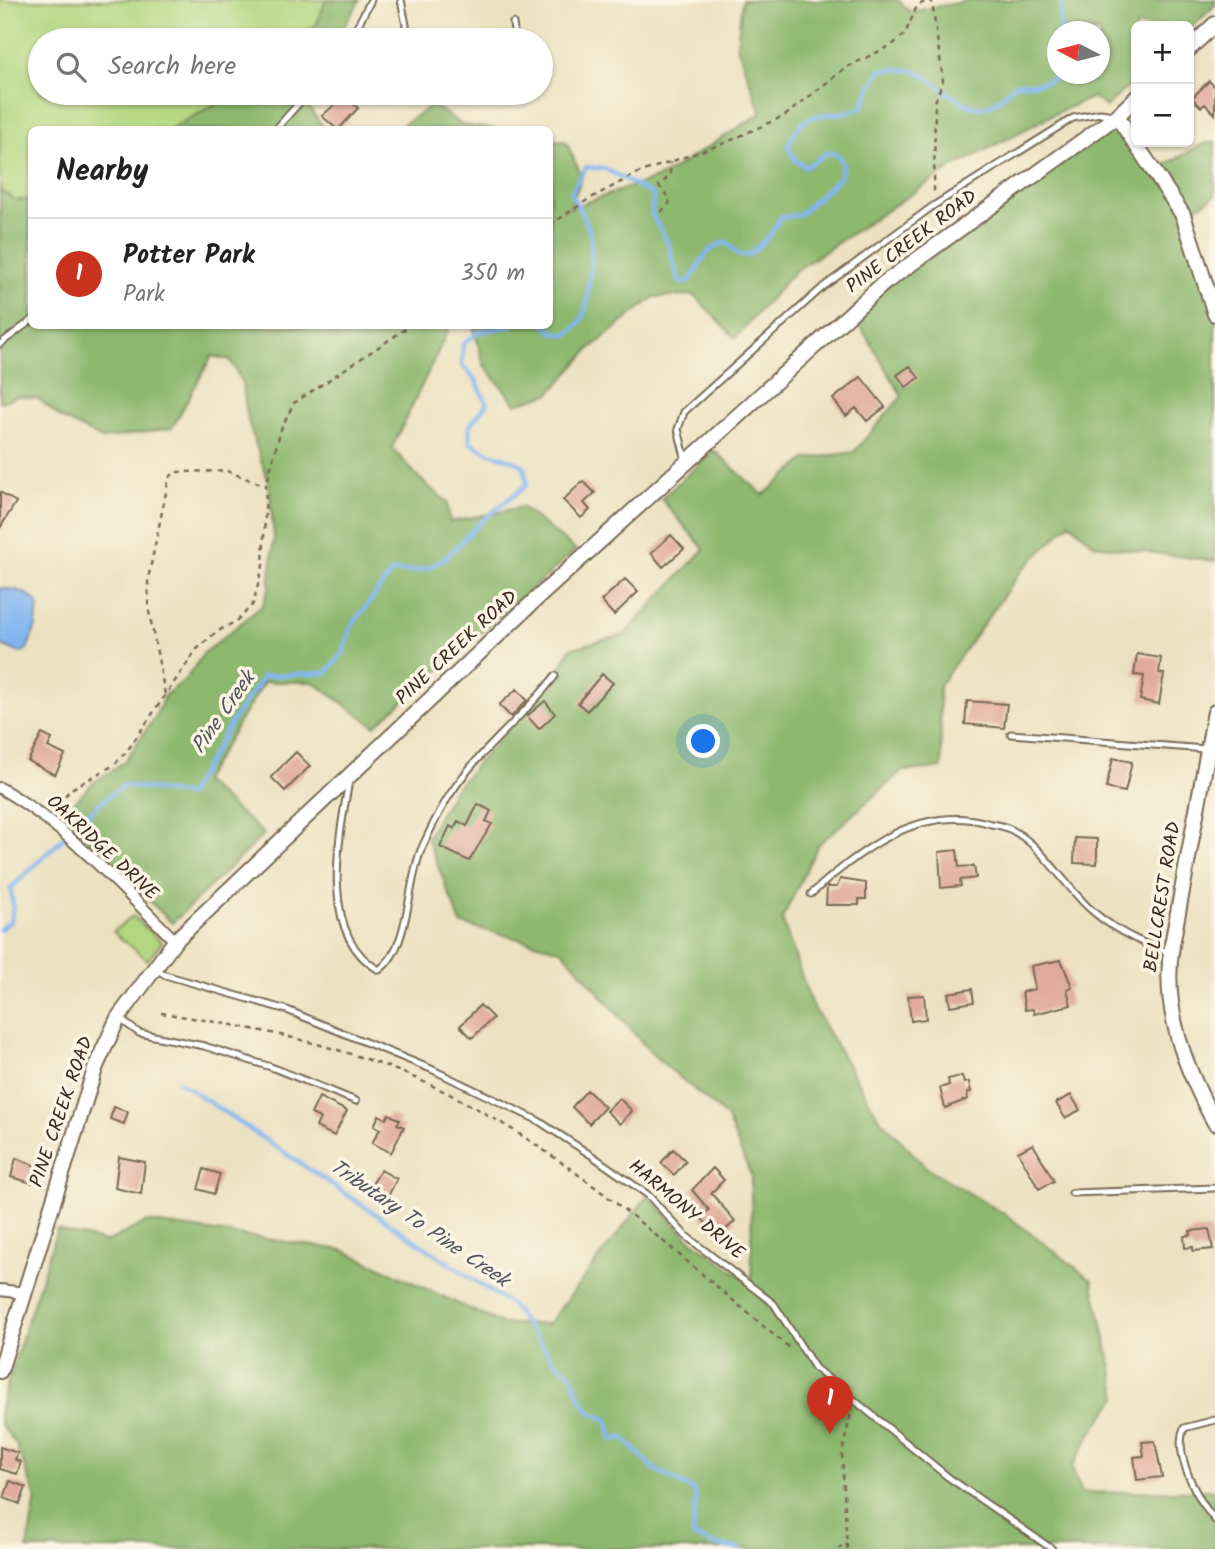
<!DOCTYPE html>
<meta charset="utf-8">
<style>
:root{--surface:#fff;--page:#f2f2f2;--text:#222;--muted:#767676;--line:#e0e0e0;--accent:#c8321e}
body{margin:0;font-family:Kalam,sans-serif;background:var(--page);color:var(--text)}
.controls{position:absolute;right:21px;top:21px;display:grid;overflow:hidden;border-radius:10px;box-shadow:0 2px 5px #0004}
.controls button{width:63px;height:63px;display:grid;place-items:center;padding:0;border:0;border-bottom:2px solid var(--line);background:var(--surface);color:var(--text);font:35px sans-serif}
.compass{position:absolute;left:1047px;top:21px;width:63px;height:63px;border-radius:50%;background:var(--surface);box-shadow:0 2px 5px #0004;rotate:276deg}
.you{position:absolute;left:704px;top:742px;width:24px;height:24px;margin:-18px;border:5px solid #fff;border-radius:50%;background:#1a73e8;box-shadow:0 0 0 10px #1a73e833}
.badge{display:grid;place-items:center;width:46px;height:46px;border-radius:50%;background:var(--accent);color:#fff;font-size:23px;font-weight:700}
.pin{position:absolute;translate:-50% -58px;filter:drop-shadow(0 2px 4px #0008)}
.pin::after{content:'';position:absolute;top:37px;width:24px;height:21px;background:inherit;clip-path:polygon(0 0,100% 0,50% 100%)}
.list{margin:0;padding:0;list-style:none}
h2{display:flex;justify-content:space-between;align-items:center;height:91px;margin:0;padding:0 28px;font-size:30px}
h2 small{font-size:23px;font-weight:400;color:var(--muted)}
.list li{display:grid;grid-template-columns:46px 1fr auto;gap:21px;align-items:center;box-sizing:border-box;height:112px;padding:0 28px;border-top:2px solid var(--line)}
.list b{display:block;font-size:26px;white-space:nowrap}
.list p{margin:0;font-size:23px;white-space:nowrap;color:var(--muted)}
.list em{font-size:23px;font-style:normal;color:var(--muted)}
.icon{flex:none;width:38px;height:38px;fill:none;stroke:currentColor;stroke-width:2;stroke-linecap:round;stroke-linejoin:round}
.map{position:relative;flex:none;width:1215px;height:1549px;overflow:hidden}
.search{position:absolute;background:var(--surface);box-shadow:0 2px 5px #0004;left:28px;top:28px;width:525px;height:77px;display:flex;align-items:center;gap:18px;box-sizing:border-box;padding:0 24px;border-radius:38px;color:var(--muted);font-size:26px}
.panel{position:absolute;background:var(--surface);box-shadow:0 2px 5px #0004;left:28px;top:126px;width:525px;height:203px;border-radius:10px}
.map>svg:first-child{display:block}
</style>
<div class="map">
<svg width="1215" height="1549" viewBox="0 0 1215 1549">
<rect width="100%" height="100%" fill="#fcf5e5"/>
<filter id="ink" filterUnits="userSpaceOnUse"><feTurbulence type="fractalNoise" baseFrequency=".0143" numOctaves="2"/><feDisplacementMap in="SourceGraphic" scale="14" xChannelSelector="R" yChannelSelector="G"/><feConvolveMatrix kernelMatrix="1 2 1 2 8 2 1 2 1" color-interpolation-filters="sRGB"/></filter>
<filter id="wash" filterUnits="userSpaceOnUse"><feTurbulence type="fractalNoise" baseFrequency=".00686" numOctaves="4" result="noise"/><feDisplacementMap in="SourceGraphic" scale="28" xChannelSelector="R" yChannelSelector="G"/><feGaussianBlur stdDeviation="1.57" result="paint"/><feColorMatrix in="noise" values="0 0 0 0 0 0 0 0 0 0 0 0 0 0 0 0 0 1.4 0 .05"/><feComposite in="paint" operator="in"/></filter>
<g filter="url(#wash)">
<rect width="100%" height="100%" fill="#ece1c0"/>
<path fill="#b2d780" stroke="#76804f" stroke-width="2" d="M0 0H326L317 24 297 40H40V93H235L170 129 32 130 31 200H15L0 190Z
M133 916 162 942 148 960 113 932Z"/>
<path fill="#8db86e" stroke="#647146" stroke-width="2" fill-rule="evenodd" d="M326 0H360L336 40H297L317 24Z
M742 0H898L910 12 972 0H1215V5L1189 30V26H1136V79L1106 107 1093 97 1060 111 951 168 795 271 735 338 694 295 654 297 591 348 549 394 516 404 484 365 473 326H550V139L566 142 582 177 570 208 662 176 761 113 737 46ZM1058 32H1100V74H1058Z
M235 93H298L325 129 170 130Z
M433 105 462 125 497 129H409L403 124Z
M1117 116 1156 170 1203 144 1215 142V196L1183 215 1215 314V561L1095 545 1070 523 1022 570 939 686 942 768 902 771 818 845 782 919 811 1003 879 1118 926 1167 1009 1217 1092 1280 1118 1396 1092 1432 1072 1467 1082 1493 1215 1490V1549H27L36 1498 16 1444 0 1424V1407L57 1230 106 1242 147 1222 343 1250 502 1324H548L648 1195 686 1236 752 1284 751 1175 726 1116 653 1055 562 950 461 924 427 838 452 792 555 676 571 648 624 635 704 549 661 499 714 450 763 495 806 459 854 452 902 396 852 312Z
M0 190 15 200H31L32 326H450L392 448 419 478 447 502 450 522 522 507 576 550 375 726 313 682H264L203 781 264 834 172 923 62 815 93 783 124 762 155 717 165 695 185 680 204 653 262 606 269 589 274 538 269 484 248 421 242 382 230 360 212 356 172 428 102 439 61 418 39 399 20 396 0 402Z"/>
<path fill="#82b6f0" stroke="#5e7087" stroke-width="2" d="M0 588C15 589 28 591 38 604L36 626 27 649 20 653 0 644Z"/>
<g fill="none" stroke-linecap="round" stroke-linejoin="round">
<path stroke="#82b6f0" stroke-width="4.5" d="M1060 32 1062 0
M546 326 554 333 567 335C572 330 579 325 582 319 589 304 593 250 590 233 587 220 577 205 571 193L586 167 606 169 653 195 652 215 667 241 680 283 688 282C704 265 699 250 727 242L738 255H749L770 235 780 218 800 214 840 177 843 165 839 156 828 152 806 167 796 161 788 146C805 103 826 121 862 108L870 87 881 70C893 69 906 68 919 73 939 81 968 119 992 104 1001 98 1008 89 1017 83L1035 84 1051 80 1058 56
M0 929 11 921 13 906 11 888 99 804 124 785 188 795 234 718 264 676 326 673 343 653 352 625 393 571C441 576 449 551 480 523 495 509 512 498 527 484L524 466C504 454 492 458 470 442L469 426 487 404 476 380 462 365 463 344 478 332 512 326
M178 1081 511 1305 554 1361 572 1374 580 1399 591 1413 607 1419 612 1439 623 1438 654 1469 693 1490 696 1497 693 1536 715 1545 740 1549"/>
</g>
<g id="blocks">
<path fill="#e1ab9c" d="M1209 81 1215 87V114L1205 104 1201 107 1192 98Z
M344 96 358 108 338 130 322 116Z
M910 366 919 378 906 387 897 375Z
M861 377 885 407 867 421 856 408 846 416 833 399Z
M583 481 595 493 584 503 590 510 581 518 563 500Z
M0 492 16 502 0 528Z
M671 535 684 549 663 567 651 553Z
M625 579 638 592 614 615 601 601Z
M1137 654 1161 658 1159 673 1164 674 1159 704 1140 700 1144 676 1134 675Z
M602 674 613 683 587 711 578 703Z
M517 689 527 700 511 717 499 705Z
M545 701 555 714 539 729 527 716Z
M967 701 1007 704 1004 728 965 724Z
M42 734 52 739 48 747 65 755 55 775 28 761Z
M296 752 310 766 285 791 271 777Z
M1113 758 1132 762 1125 792 1106 788Z
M478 804 491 811 486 821 492 824 469 861 440 847 450 826 454 829 458 821 467 826Z
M1075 838 1097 839V864L1074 863Z
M957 850 959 867 974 866 976 878 960 880 961 886 941 888 939 852Z
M840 879 866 883V899H859V905H826L827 887H837Z
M1061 960 1072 987 1067 989 1071 1005 1034 1014 1033 1009 1025 1010 1022 992 1035 989 1031 966Z
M972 989 974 1002 950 1006 948 993Z
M924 995 926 1019 911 1021 908 996Z
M480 1005 493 1018 472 1038 460 1026Z
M962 1076 964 1083 969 1082 971 1092 967 1093 968 1099 945 1108 940 1088 949 1085 948 1079Z
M587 1090 605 1107 589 1124 572 1107Z
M1071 1095 1080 1110 1065 1118 1056 1103Z
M319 1097 347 1111 334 1136 316 1127 320 1118 311 1114Z
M619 1098 632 1111 620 1124 606 1111Z
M114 1107 128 1112 124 1124 110 1119Z
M389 1114 400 1120 397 1124 404 1127 391 1153 372 1143 380 1129 374 1126 379 1115 386 1119Z
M1033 1144 1054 1181 1039 1189 1018 1152Z
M673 1149 686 1161 674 1175 661 1163Z
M119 1157 145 1162 141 1194 115 1188Z
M16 1158 36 1166 32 1183 11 1177Z
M713 1168 724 1180 711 1193 735 1221 719 1236 701 1218 709 1210 692 1190Z
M204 1169 220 1174 214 1194 198 1189Z
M381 1170 397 1179 388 1196 371 1186Z
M1209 1229 1213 1249 1193 1251V1247L1185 1248 1184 1236 1191 1235 1190 1231Z
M1155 1441 1162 1477 1137 1480 1134 1457 1144 1456 1142 1442Z
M0 1447 18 1453 15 1460 21 1462 17 1474 0 1469Z
M10 1481 26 1487 20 1504 4 1498Z"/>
</g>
</g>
<g filter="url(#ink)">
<use href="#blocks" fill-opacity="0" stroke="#796a57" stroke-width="2"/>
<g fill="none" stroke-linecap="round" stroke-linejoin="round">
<g stroke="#796a57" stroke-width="9">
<path id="service" d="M401 0 409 40
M513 23 515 40
M350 40 371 0
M275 130 308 93
M0 344 32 320
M686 461 678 429 684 412 823 287 933 206 1073 118 1100 113 1114 115
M1011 734 1205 749
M349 781C339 837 318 936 379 970 410 948 407 884 421 850 430 830 439 811 451 793 480 749 524 717 555 676
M811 894C860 850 921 802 991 824 998 825 1006 827 1012 830 1043 847 1062 882 1087 906 1110 928 1140 943 1170 953
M157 969 165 975 287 1010 431 1069 537 1120 594 1157 648 1195 686 1236 774 1304 815 1368 948 1477 1052 1549
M120 1019 139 1033 204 1046 271 1067 356 1101
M1072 1193 1215 1188
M1215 1420 1184 1428C1173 1454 1197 1499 1215 1520"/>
</g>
<g stroke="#796a57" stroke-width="14">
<path id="minor" d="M0 788C67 826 121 887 175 941
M0 1290 24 1293"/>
</g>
<g stroke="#796a57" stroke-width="18">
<path id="tertiary" d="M1189 49 1215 24
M1117 116 1183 215 1215 314
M1215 712 1172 945C1161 1008 1185 1068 1215 1123
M0 1371 96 1066 118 1018 175 941 534 601 883 284 1117 116 1136 98"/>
</g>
<path stroke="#796a57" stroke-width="2.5" stroke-dasharray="5 5" stroke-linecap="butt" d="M929 0 932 2 943 80 935 102 934 195
M661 212 669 204 670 198 659 186 670 175 671 162
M550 225 589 199 638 173 725 143 786 115 845 68 892 45 905 34 917 6 928 0
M165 694 149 611 148 579 169 478 175 472 227 471 266 486
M52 811 71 789 114 765 127 751 197 649 215 633 238 620 253 604 263 566 266 486 281 429 294 403 410 326
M161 1013C238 1025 315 1039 388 1067 542 1125 666 1246 791 1349
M838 1549 846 1542
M847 1549 842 1453 852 1409"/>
<use href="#service" stroke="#fff" stroke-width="5"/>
<use href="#minor" stroke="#fff" stroke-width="10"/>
<use href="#tertiary" stroke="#fff" stroke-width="14"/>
</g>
</g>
<g text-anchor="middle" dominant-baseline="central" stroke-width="7" stroke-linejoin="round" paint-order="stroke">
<g font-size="19" fill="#3b2a1e" stroke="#fcf5e5">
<text transform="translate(912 242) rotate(-37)">PINE CREEK ROAD</text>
<text transform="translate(457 648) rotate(-43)">PINE CREEK ROAD</text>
<text transform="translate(102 848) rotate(43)">OAKRIDGE DRIVE</text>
<text transform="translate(1163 897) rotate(-81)">BELLCREST ROAD</text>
<text transform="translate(62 1112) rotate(-71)">PINE CREEK ROAD</text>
<text transform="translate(686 1210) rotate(40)">HARMONY DRIVE</text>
</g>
<g font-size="21" font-style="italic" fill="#50545d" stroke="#fcf5e5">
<text transform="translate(224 713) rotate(-55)">Pine Creek</text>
<text transform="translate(419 1224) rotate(34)">Tributary To Pine Creek</text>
</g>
</g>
</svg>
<div class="controls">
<button>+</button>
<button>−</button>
</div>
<svg class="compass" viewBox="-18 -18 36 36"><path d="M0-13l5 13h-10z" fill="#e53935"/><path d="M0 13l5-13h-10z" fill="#767676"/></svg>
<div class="you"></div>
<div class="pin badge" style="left:830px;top:1434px">1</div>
<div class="search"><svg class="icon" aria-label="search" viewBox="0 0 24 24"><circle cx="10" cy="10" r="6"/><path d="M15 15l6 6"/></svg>Search here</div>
<section class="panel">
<h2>Nearby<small></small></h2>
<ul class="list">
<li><span class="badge">1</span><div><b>Potter Park</b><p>Park</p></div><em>350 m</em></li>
</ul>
</section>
</div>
